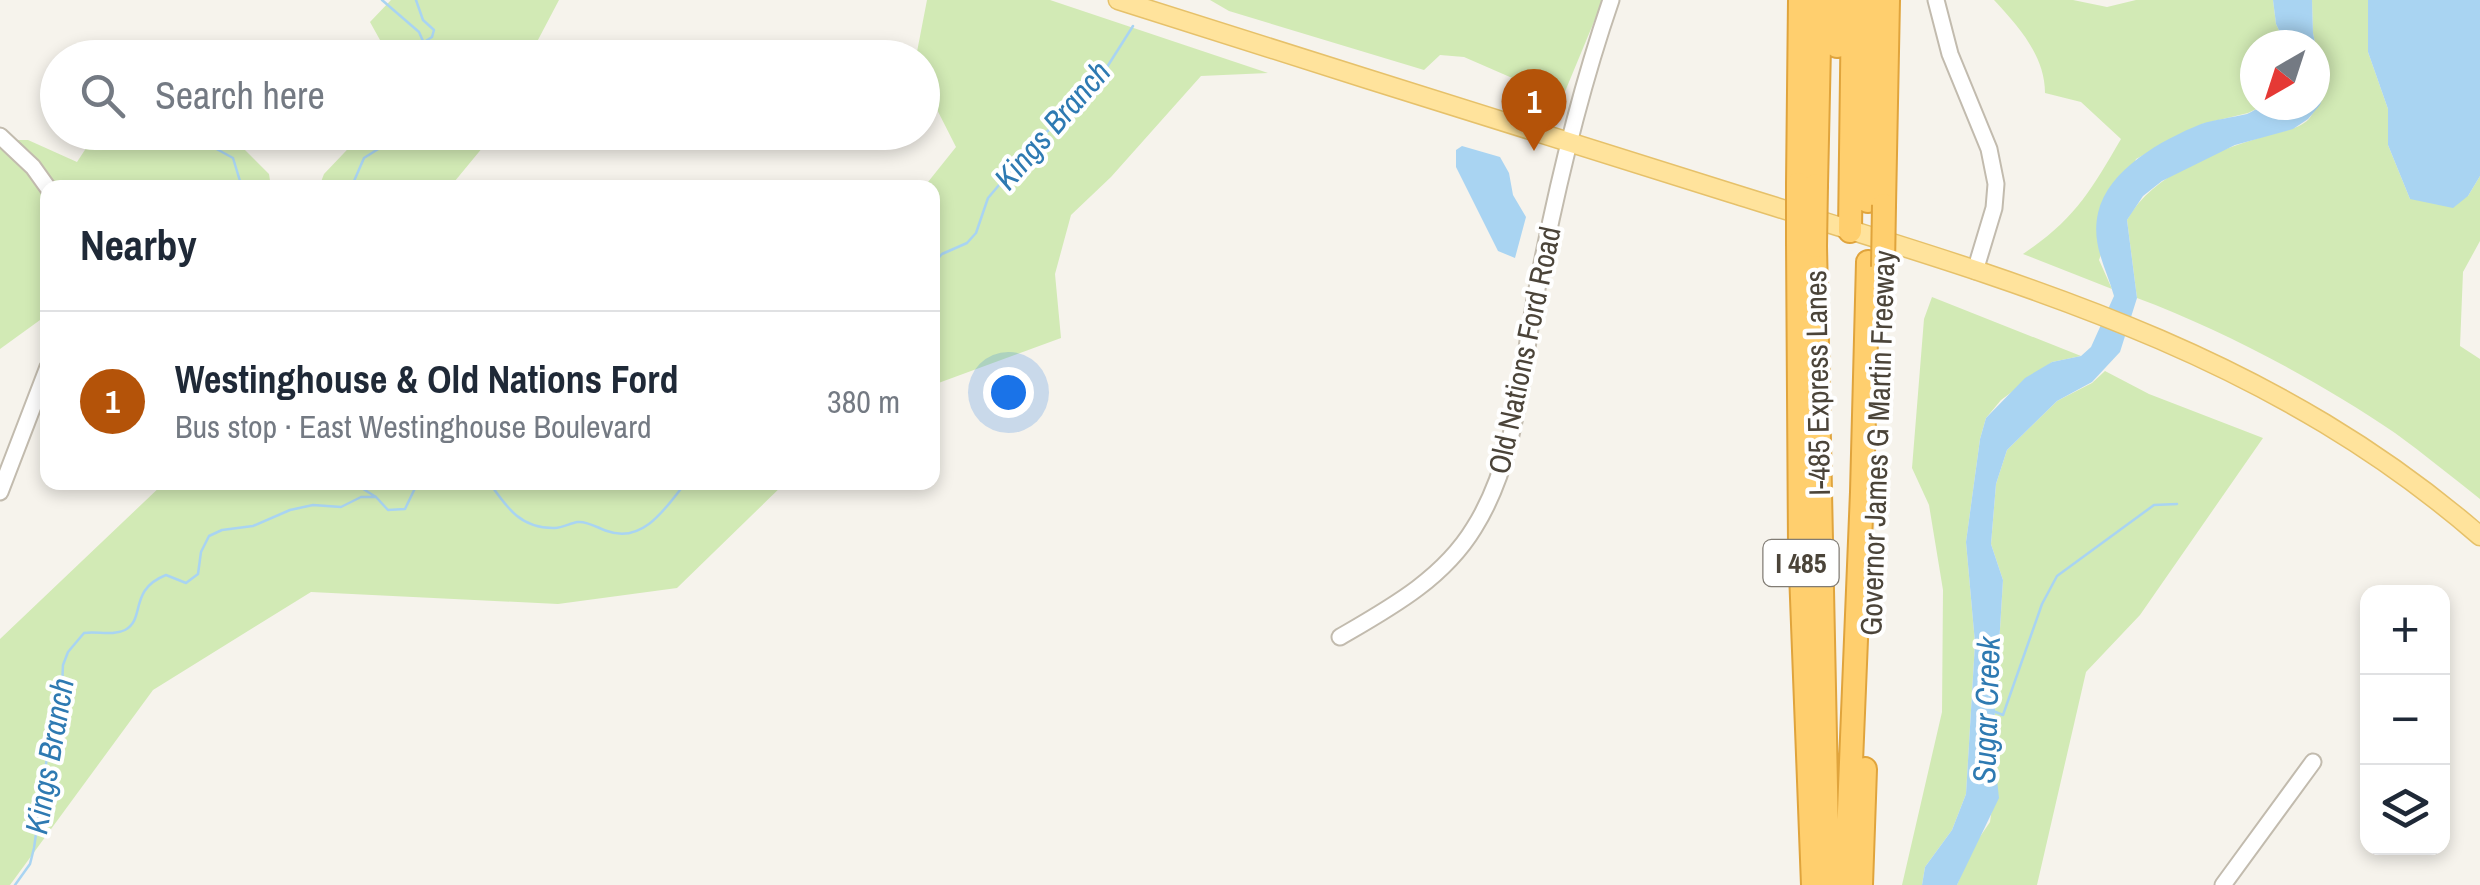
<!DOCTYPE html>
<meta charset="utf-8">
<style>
:root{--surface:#fff;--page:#f6f6f7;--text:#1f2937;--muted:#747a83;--line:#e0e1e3;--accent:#b45309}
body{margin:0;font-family:"Archivo Narrow",sans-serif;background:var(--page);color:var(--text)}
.controls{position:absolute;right:30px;bottom:30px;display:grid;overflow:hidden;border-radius:20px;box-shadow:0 5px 15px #0003}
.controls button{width:90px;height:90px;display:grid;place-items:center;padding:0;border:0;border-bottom:2px solid var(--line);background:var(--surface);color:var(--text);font:50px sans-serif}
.compass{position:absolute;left:2240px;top:30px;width:90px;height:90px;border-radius:50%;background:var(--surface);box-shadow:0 5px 15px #0003;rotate:219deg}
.you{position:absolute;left:1008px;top:392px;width:35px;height:35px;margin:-25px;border:8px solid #fff;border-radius:50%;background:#1a73e8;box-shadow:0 0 0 15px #1a73e833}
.badge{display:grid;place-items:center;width:65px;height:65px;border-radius:50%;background:var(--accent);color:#fff;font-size:32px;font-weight:700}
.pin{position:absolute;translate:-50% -82px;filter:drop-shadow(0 2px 5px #0008)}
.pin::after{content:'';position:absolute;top:52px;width:35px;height:30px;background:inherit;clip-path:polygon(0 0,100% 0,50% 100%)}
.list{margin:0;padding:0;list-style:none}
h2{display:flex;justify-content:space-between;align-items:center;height:130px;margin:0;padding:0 40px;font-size:42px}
h2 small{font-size:32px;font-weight:400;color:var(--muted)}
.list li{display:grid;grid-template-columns:65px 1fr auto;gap:30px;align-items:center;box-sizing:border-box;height:180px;padding:0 40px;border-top:2px solid var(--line)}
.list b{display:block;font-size:38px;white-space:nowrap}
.list p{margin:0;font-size:32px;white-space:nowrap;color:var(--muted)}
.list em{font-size:32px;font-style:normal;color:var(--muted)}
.icon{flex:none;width:55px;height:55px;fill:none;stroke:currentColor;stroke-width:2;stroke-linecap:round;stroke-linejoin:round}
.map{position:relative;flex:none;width:2480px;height:885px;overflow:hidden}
.search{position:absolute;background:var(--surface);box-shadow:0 5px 15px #0003;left:40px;top:40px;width:900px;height:110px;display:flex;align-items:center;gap:25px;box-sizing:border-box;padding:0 35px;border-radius:55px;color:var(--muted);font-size:38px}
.panel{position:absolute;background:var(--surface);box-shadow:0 5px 15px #0003;left:40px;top:180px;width:900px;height:310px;border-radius:20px}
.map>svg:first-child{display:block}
</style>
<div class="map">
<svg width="2480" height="885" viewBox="0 0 2480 885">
<rect width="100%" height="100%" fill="#f6f3ec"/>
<path fill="#d2eab5" d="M391 0H559L529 57 390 58 370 22Z
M927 0H1050L1268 73 1201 76 1111 177 1071 215 1055 274 1061 338 933 385 932 188 924 187 956 147 923 82 922 58 916 57Z
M1210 0H1603L1564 94 1551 95 1464 57 1440 55 1424 70 1229 11Z
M1994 0H2073L2107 7 2136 0H2273L2276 24 2286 45H2255V105H2264L2248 113 2202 124 2136 159 2099 260 2112 289 2023 254C2075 219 2090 192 2121 139L2081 102 2045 93C2045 56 2019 27 1994 0Z
M2312 0H2368V52L2388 109V145L2410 199 2468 196 2480 176V241L2463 272 2460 346 2480 359V499C2452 477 2424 454 2395 433 2319 381 2223 330 2137 298L2127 220C2153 173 2216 151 2265 136 2280 131 2298 130 2309 119 2315 111 2320 100 2325 91L2313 33Z
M96 133H228L269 174 271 187 48 188 47 315 0 349V140H28L77 162Z
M363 133V132L491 133 483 147 450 187H319L324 174Z
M1932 297 2081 356 2052 362 2001 400 1986 418 1980 439 1966 542 1975 643 1966 794 1952 830 1925 867 1922 885H1902L1942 712 1943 590 1929 505 1912 468 1924 319Z
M2105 371 2149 394 2263 438 2140 615 2086 672 2037 885H1957L1973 847 1990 822 1997 772 1993 744 2003 580 1991 544 1996 484 2007 450 2057 401 2092 383Z
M164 483V482L785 483 677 588 558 604 311 592 153 690 10 885H0V639Z"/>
<path fill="#a9d4f2" d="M2273 0H2312L2313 33 2325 91 2320 105 2308 119 2293 129 2235 145 2162 181 2143 196 2127 220 2137 298 2120 352 2092 382 2057 401 2007 450 1996 484 1991 544 2003 580 1993 743 1999 798 1957 885H1922L1925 867 1952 830 1966 794 1975 643 1966 542 1980 439 1986 418 2025 378 2052 362 2081 356 2091 347 2114 296C2106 267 2091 245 2098 213 2108 169 2162 140 2201 124 2216 119 2231 118 2247 114 2254 111 2260 106 2268 105 2283 103 2300 105 2315 105V45H2286L2276 24Z
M2368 0H2480V176L2468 196 2453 208 2410 199 2388 145V109L2368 52Z
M1462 146 1500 157 1509 173 1513 195 1526 217 1515 258 1498 251 1456 167V150Z"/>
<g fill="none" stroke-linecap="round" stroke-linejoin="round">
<path stroke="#a9d4f2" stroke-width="2.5" d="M382 0 419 32 423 41
M416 0 423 20 434 30 432 37 424 42 422 58
M194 132 202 141 233 158 240 181 249 188
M351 188 364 158 405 132
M932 265 942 254 967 243 976 233 988 198 1034 144 1095 86 1133 26
M352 482 376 497 388 510 405 509 418 482
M489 482C507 508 521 529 555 528 563 528 570 523 578 522 587 521 598 528 607 531 643 544 666 508 686 482
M1993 711 2003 715 2042 604 2057 576 2154 505 2177 504
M15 885 30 864 34 848 50 736 62 687 63 665 68 652 84 633C97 631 113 636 125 630 146 619 128 590 166 575L186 583 198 574 201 552 209 536 222 530 253 526 290 510 313 505 341 507 361 497H376"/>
<g stroke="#c2bbae" stroke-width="19">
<path id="minor" d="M1936 0 1950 54 1989 149 1996 184 1994 208 1975 271
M0 136 33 167 48 188
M0 492 48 367
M1340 637C1390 608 1443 579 1474 528 1517 460 1521 372 1536 294 1555 194 1578 96 1611 0
M2223 885 2313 762"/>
</g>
<g stroke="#e6c16a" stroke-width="21">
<path id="major" d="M1118 0C1322 65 1527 129 1731 193 2002 278 2260 345 2480 536"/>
</g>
<g stroke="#e0a43c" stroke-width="26">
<path id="highway" d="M1837 46V0
M1798 184 1800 0
M1816 185 1820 0
M1868 201 1870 0
M1884 205 1888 0
M1850 231 1853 0
M1798 241 1800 546 1813 885
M1815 246 1828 885
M1846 885 1862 492 1868 262
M1861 885 1865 769"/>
</g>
<use href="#minor" stroke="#fff" stroke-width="15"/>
<use href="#major" stroke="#ffe39c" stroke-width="18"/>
<use href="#highway" stroke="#ffcf6e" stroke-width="22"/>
<g stroke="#e0a43c" stroke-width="26" stroke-linecap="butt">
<path id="highway-bridge" d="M1798 241V184
M1815 246 1816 185
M1883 267 1884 205"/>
</g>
<use href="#highway-bridge" stroke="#ffcf6e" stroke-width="22"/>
</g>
<g text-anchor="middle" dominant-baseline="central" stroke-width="8" stroke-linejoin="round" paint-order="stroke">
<rect fill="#fff" stroke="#817c74" stroke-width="2.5" x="1763.5" y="540" width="75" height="46" rx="8"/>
<g font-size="28" font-weight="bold" fill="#4b4439">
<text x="1801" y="563">I 485</text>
</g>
<g font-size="30" fill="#4b4439" stroke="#fff">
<text transform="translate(1524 350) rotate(-78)">Old Nations Ford Road</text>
<text transform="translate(1817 383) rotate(-91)">I-485 Express Lanes</text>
<text transform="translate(1877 443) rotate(-88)">Governor James G Martin Freeway</text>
</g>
<g font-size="32" font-style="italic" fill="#2e7ab2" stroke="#fff">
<text transform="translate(1052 125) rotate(-49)">Kings Branch</text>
<text transform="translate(1986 710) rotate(-88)">Sugar Creek</text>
<text transform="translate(49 756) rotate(-80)">Kings Branch</text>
</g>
</g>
</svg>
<div class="controls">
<button>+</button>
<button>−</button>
<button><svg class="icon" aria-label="layers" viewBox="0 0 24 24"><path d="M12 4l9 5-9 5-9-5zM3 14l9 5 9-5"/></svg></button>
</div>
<svg class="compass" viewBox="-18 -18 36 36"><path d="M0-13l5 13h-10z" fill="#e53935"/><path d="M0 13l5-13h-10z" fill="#747a83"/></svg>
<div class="you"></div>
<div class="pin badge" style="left:1534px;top:151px">1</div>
<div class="search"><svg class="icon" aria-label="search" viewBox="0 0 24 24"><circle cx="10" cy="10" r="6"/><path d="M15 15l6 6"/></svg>Search here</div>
<section class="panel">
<h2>Nearby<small></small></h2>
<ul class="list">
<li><span class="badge">1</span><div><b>Westinghouse &amp; Old Nations Ford</b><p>Bus stop · East Westinghouse Boulevard</p></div><em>380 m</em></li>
</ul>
</section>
</div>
